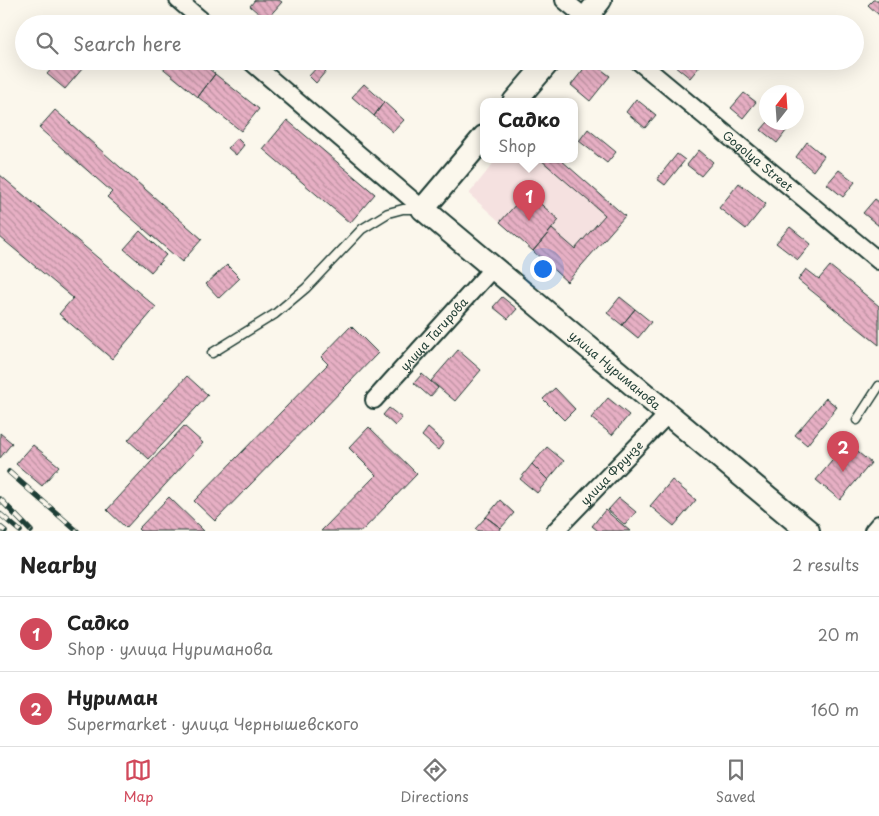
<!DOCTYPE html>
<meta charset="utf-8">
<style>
:root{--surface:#fff;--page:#f2f2f2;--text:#222;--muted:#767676;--line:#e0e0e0;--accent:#d1495b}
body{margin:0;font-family:"Playpen Sans",sans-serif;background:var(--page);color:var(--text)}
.compass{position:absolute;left:759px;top:85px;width:45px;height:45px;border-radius:50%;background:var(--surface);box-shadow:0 5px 20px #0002;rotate:17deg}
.you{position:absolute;left:542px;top:268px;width:18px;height:18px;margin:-12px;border:4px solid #fff;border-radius:50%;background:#1a73e8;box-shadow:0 0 0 8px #1a73e833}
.badge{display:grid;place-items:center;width:32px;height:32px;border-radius:50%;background:var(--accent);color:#fff;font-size:16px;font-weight:700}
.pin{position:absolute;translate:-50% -41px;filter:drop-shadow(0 1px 2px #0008)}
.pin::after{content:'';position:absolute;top:26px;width:18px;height:15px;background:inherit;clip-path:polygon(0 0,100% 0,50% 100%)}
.popup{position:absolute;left:480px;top:98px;width:98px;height:65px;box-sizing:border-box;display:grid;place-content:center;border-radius:10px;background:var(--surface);filter:drop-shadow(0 1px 4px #0005);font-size:16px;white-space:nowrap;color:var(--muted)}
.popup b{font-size:19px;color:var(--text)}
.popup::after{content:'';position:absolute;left:50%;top:100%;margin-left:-10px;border:10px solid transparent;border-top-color:var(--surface)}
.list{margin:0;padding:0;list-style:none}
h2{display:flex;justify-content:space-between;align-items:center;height:65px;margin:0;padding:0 20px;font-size:21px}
h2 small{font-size:16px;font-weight:400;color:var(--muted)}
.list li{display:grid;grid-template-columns:32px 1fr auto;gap:15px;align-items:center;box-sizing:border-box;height:75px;padding:0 20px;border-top:1px solid var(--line)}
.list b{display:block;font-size:19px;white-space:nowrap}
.list p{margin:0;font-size:16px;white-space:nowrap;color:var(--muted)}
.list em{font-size:16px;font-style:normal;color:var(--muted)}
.icon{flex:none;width:28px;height:28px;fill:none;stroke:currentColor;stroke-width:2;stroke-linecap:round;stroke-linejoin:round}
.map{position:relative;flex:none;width:879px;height:531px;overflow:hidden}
.search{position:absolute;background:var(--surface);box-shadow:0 5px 20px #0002;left:15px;right:15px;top:15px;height:55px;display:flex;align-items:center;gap:12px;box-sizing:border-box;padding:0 18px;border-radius:28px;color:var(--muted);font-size:19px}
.sheet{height:215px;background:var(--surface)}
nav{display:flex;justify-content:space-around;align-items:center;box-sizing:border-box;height:70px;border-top:1px solid var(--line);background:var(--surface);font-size:14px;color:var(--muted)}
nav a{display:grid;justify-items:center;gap:2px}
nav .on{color:var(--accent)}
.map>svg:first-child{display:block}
</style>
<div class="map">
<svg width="879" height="531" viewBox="0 0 879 531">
<defs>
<pattern id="building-back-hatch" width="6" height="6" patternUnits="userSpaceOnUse" patternTransform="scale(1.25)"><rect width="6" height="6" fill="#e7afc4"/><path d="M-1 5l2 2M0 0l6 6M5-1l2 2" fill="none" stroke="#bb90a0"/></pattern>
</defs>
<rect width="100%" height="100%" fill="#fbf7ec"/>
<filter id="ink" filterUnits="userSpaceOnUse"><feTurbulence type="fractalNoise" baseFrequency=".02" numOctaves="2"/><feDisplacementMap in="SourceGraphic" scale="10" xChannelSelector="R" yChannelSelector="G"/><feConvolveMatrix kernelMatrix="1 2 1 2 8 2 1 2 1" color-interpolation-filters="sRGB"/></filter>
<g filter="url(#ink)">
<path fill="#f5e1e0" d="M496 160H561L625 216 567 282 469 194Z"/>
<path fill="url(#building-back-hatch)" stroke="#1f3d34" d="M255 0H279L282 2 266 20 250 6Z
M873 0H879V15L868 5Z
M58 61H89L65 89 47 74Z
M154 61H200L215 74 198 97Z
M590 61 610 76 590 101 571 85Z
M669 61H704L690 78Z
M319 65 326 71 316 83 309 76Z
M215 74 259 109 241 131 198 97Z
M364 84 384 102 374 116 352 97Z
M744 93 756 102 743 118 731 108Z
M636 99 656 115 645 128 626 112Z
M384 102 404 120 393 132 374 116Z
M55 110 202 239 182 262 107 197 112 192 39 128Z
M287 120 375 194 350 223 263 149Z
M768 122H793L777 143 761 130Z
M588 129 616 152 607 163 579 141Z
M237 138 244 145 236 155 228 148Z
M807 142 824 156 813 171 796 157Z
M699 150 713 162 701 176 687 165Z
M677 154 685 160 665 185 657 179Z
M541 160H561L625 216 567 282 533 251 552 229 575 249 605 215Z
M839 170 855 182 843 197 827 184Z
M0 175 156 307 112 359 59 314 73 298 0 237Z
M739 183 766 204 746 229 719 208Z
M527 192 559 220 533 251 500 222Z
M875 199 879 202V226L863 213Z
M790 227 811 244 798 260 776 243Z
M140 231 166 255 151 272 124 249Z
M227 265 240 278 219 298 206 284Z
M830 266 879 306V345L798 280 806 269 819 279Z
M502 297 517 309 508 319 493 307Z
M620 297 635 309 622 325 607 313Z
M635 309 651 322 638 338 622 325Z
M351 326 378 353 215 521 194 501 328 364 321 357Z
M458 350 481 370 455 401 431 381Z
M422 374 438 388 430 397 414 383Z
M187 376 208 395 149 459 128 440Z
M555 388 575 409 564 420 543 399Z
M608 398 629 415 612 435 591 418Z
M826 398 837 407 807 445 795 435Z
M389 408 402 418 395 426 383 415Z
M184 426 203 443 126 528 107 510Z
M369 427 417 474 362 531H321L376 475 349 448Z
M428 428 444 442 438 450 422 436Z
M0 433 12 443 0 458Z
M847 443 871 463 840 500 816 480Z
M33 445 59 466 42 486 16 464Z
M547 447 564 461 548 480 532 464Z
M532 464 548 480 537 493 520 479Z
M672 480 696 500 674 526 650 506Z
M169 497 204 531H140L138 529Z
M619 498 636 512 625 525 608 510Z
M500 500 514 513 501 528 486 517Z
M605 510 630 531H598L592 526Z
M486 517 501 528 499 531H478L475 529Z"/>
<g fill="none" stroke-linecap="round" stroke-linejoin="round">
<g stroke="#1f3d34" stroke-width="11">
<path id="lane" d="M212 353 275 314 306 288 362 229 388 213 403 209H419
M857 420 879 386"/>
</g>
<g stroke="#1f3d34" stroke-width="20">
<g id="street">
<path d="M178 0 206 24"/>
<path d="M564 0 593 24"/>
<path d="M250 61 423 209"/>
<path id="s1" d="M638 61 879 261"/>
<path id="s2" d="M374 400 493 268"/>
<path id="s3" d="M555 531 668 414"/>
<path d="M873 531 879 524"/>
</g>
</g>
<g stroke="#1f3d34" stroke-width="26">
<g id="secondary">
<path d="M581 24 600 0"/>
<path d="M514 102 549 61"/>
<path id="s4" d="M484 137 423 209 808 531"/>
</g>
</g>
<use href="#lane" stroke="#fbf7ec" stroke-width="8"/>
<use href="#street" stroke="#fbf7ec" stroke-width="16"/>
<use href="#secondary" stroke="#fbf7ec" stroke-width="22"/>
<g stroke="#1f3d34" stroke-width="5.5">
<path id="rail" d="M9 472 77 531
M0 499 31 531
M0 514 20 531
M0 527 5 531"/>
</g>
<use href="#rail" stroke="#fbf7ec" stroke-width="4" stroke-dasharray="11" stroke-linecap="butt"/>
</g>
</g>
<g text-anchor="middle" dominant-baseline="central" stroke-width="4" stroke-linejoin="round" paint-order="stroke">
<g font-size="12" fill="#1f3d34" stroke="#fbf7ec">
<text stroke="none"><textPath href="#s1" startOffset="156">Gogolya Street</textPath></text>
<text stroke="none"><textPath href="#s2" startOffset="89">улица Тагирова</textPath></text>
<text stroke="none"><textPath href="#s4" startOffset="345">улица Нуриманова</textPath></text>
<text stroke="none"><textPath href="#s3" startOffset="81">улица Фрунзе</textPath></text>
</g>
</g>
</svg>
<svg class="compass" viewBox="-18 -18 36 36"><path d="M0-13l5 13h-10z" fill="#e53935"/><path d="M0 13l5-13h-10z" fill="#767676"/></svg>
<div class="you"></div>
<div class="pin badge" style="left:529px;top:221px">1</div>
<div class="popup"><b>Садко</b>Shop</div>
<div class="pin badge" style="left:843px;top:472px">2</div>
<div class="search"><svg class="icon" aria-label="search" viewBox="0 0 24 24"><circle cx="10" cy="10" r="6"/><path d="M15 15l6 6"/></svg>Search here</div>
</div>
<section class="sheet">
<h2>Nearby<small>2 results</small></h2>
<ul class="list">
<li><span class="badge">1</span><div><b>Садко</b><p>Shop · улица Нуриманова</p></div><em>20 m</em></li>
<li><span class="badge">2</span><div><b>Нуриман</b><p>Supermarket · улица Чернышевского</p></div><em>160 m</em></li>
</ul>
</section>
<nav>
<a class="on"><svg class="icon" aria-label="map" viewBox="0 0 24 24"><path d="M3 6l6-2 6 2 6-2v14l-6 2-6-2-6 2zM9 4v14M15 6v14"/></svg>Map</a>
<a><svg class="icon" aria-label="directions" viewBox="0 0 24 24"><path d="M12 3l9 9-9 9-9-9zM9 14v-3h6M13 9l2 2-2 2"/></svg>Directions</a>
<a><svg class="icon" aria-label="saved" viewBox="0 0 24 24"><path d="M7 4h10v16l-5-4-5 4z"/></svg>Saved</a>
</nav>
